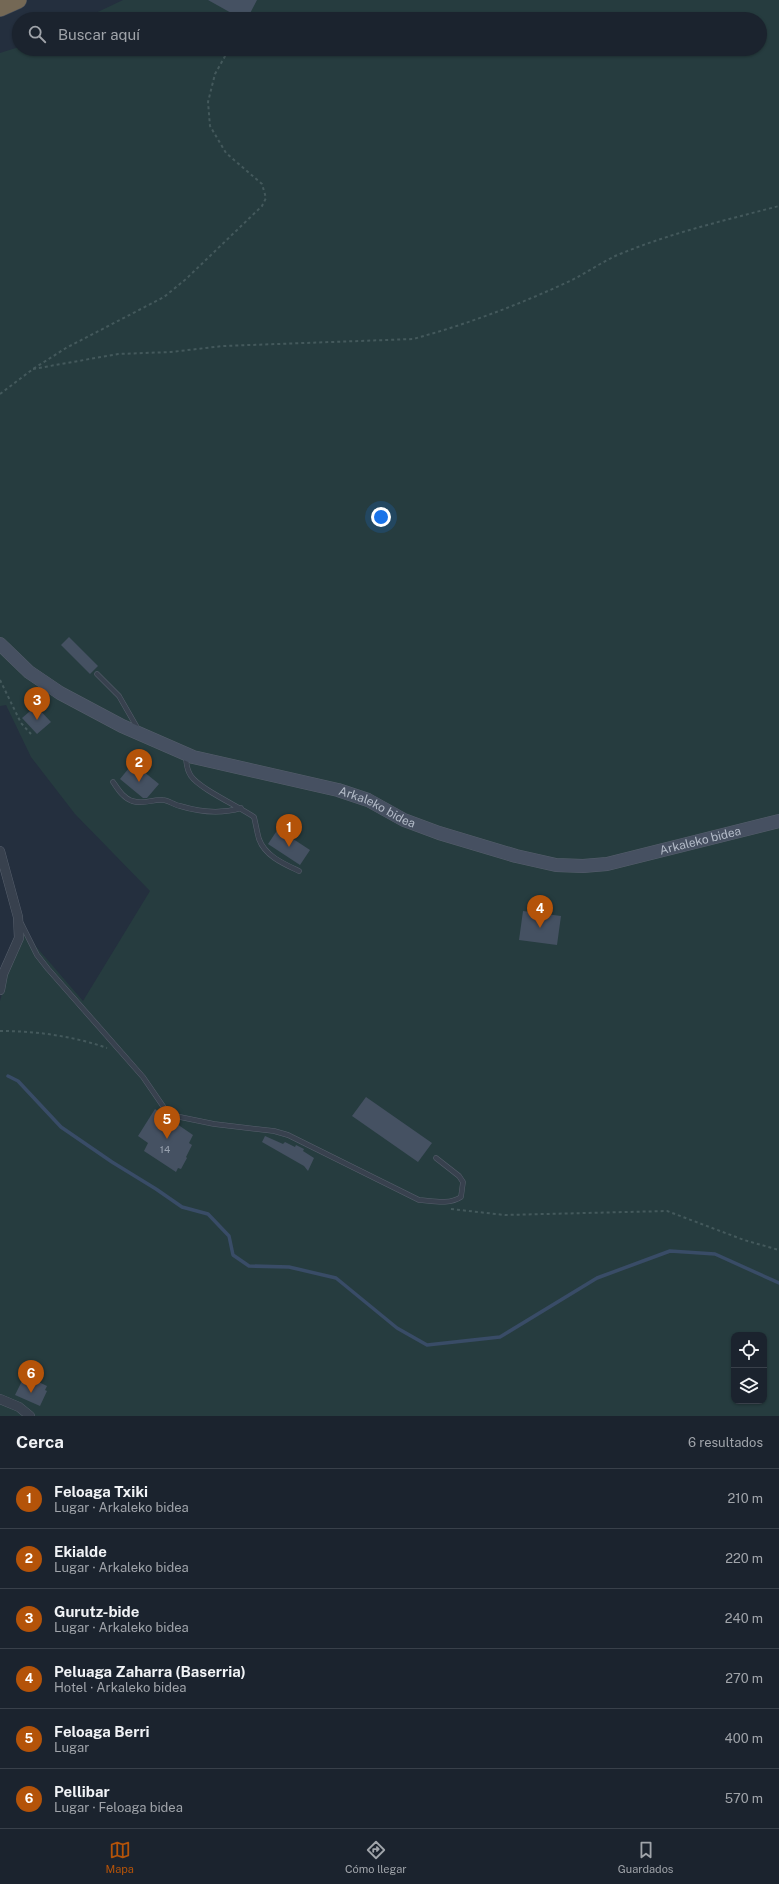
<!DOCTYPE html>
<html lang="es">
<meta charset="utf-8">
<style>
:root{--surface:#1b232e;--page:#282f3a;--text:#f1f3f6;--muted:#a0a4aa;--line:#39404a;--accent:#b45309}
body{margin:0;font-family:"Public Sans",sans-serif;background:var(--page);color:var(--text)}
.controls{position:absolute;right:12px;bottom:12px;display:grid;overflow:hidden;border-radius:8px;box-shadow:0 1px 3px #0004}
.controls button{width:36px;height:36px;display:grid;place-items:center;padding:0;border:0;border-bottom:1px solid var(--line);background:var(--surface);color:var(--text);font:20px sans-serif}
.you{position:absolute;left:381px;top:517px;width:14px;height:14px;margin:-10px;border:3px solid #fff;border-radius:50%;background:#1a73e8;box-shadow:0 0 0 6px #1a73e833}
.badge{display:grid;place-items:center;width:26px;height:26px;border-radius:50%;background:var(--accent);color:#fff;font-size:13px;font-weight:700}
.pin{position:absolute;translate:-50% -33px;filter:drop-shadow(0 1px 2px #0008)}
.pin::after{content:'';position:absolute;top:21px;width:14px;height:12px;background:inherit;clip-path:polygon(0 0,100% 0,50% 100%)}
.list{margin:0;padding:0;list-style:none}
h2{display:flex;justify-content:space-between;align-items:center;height:52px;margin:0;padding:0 16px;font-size:17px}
h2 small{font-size:13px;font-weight:400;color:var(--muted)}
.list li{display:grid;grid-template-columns:26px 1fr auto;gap:12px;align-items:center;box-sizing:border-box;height:60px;padding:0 16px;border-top:1px solid var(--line)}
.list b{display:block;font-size:15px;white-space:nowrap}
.list p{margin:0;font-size:13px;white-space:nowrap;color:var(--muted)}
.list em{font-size:13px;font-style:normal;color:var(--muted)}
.icon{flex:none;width:22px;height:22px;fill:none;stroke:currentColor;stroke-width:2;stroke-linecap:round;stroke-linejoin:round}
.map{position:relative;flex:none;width:779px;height:1416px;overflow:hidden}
.search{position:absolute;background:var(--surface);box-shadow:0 1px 3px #0004;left:12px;right:12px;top:12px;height:44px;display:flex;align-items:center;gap:10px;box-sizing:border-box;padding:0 14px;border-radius:22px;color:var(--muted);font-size:15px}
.sheet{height:412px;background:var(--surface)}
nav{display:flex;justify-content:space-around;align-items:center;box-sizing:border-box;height:56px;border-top:1px solid var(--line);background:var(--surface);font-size:11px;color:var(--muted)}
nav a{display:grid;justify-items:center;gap:2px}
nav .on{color:var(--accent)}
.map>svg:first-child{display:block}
</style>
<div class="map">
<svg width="779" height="1416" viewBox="0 0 779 1416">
<rect width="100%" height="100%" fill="#242f3e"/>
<path fill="#263c3f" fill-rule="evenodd" d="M123 0H779V1416H0V1001L20 928 83 1001 150 891 75 814 31 757 6 705 0 706V53L19 47V49H760V19H83ZM734 1335H764V1401H734Z"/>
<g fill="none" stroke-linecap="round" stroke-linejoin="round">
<path stroke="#394c67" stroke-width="3.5" d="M8 1076 18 1081 61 1127 112 1162 156 1189 182 1207 208 1214 229 1236 233 1255 249 1266 289 1267 336 1278 397 1328 427 1345 500 1337 597 1278 670 1251 715 1254 779 1283"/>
</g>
<path fill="#455162" d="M208 0H257L247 19H242Z
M69 637 98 666 90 674 61 645Z
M36 706 51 722 37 734 22 718Z
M133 763 159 784 147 798H143L120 779Z
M278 829 310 850 300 865 268 844Z
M523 911 561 916 557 945 519 940Z
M366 1097 432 1143 418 1162 352 1116Z
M155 1109 193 1135 189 1143 192 1145 186 1157 187 1158 181 1169 178 1168 176 1172 144 1151 148 1143 138 1136Z
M265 1136 283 1144 285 1142 295 1147 296 1145 304 1149 303 1151 314 1158 308 1171 304 1166 262 1142Z
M26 1376 47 1386 45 1390 47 1391 40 1406 15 1395 23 1379H24Z"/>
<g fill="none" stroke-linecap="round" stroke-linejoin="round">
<g stroke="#565f6c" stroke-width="5.5">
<path id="lane" d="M97 674 119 696 138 729
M186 756C186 763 187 770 191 776 200 789 238 806 254 817 256 825 257 832 259 839 265 856 284 864 299 871
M113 782C118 789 123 798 132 801 145 805 151 799 163 800 168 800 174 805 180 806 200 812 221 814 241 808
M21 923 37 955 48 969 143 1077 165 1109 175 1116 214 1124 274 1131 288 1135 419 1200C433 1201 449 1205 461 1197L463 1182 459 1176 436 1158"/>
</g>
<g stroke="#565f6c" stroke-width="10">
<path id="street" d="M0 851 18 917 19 938 3 974 0 990
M0 1399 19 1407 30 1416"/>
</g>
<g stroke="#565f6c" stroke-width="14">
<g id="secondary">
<path id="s1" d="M0 644 29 672 60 693 122 726 193 757 338 790 368 800 404 820 439 833 516 856 556 865 583 866 607 864 779 821"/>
</g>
</g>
<g stroke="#434c59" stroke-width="18">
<path id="highway" d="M0 8 18 0"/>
</g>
<path stroke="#44595c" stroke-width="2" stroke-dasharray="3 3" stroke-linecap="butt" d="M33 369 118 354 171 352 223 346 413 339C468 324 521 304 572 280 588 272 603 261 620 254 671 233 726 220 779 206
M0 394 33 369 66 348 164 297 186 279 262 206 266 198 262 184 226 153 210 126 208 102 215 74 229 49
M0 680 21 723 31 734
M0 1031C36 1031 73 1036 107 1048
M451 1209 505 1215 667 1211 744 1240 779 1250"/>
<use href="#lane" stroke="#38414e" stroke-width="4.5"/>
<use href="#street" stroke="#38414e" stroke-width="9"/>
<use href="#secondary" stroke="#465061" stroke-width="13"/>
<use href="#highway" stroke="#746855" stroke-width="17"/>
</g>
<g text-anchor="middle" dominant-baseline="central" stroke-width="3.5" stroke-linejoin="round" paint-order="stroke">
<g font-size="10" fill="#98a1af">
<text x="165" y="1149">14</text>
</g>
<g font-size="12" fill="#b4bcc9" stroke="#1d2633">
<text stroke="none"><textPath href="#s1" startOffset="417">Arkaleko bidea</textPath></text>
<text stroke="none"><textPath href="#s1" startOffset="753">Arkaleko bidea</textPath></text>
</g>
</g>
</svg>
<div class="controls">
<button><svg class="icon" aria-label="locate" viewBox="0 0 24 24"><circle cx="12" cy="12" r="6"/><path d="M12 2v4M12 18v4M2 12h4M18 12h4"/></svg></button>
<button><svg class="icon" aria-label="layers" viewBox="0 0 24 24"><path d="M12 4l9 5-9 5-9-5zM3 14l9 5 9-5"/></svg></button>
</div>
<div class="you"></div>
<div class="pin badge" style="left:289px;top:847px">1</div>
<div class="pin badge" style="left:139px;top:782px">2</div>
<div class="pin badge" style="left:37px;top:720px">3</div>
<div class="pin badge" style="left:540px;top:928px">4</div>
<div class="pin badge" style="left:167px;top:1139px">5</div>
<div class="pin badge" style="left:31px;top:1393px">6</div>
<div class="search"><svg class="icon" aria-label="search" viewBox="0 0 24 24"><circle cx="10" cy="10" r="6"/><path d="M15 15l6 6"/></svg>Buscar aquí</div>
</div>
<section class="sheet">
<h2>Cerca<small>6 resultados</small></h2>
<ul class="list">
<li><span class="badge">1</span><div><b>Feloaga Txiki</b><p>Lugar · Arkaleko bidea</p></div><em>210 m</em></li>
<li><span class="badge">2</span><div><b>Ekialde</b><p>Lugar · Arkaleko bidea</p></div><em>220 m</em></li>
<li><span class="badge">3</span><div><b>Gurutz-bide</b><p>Lugar · Arkaleko bidea</p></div><em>240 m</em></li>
<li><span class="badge">4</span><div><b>Peluaga Zaharra (Baserria)</b><p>Hotel · Arkaleko bidea</p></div><em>270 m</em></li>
<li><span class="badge">5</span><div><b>Feloaga Berri</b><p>Lugar</p></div><em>400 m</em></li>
<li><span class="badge">6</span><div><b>Pellibar</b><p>Lugar · Feloaga bidea</p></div><em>570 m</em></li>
</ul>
</section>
<nav>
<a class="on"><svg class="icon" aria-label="map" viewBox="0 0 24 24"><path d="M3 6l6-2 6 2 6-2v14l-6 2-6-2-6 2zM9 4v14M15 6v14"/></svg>Mapa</a>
<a><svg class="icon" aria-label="directions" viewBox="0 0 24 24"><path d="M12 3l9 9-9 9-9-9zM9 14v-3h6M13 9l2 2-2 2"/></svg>Cómo llegar</a>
<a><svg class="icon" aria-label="saved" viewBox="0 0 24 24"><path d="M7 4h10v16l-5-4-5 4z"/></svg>Guardados</a>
</nav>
